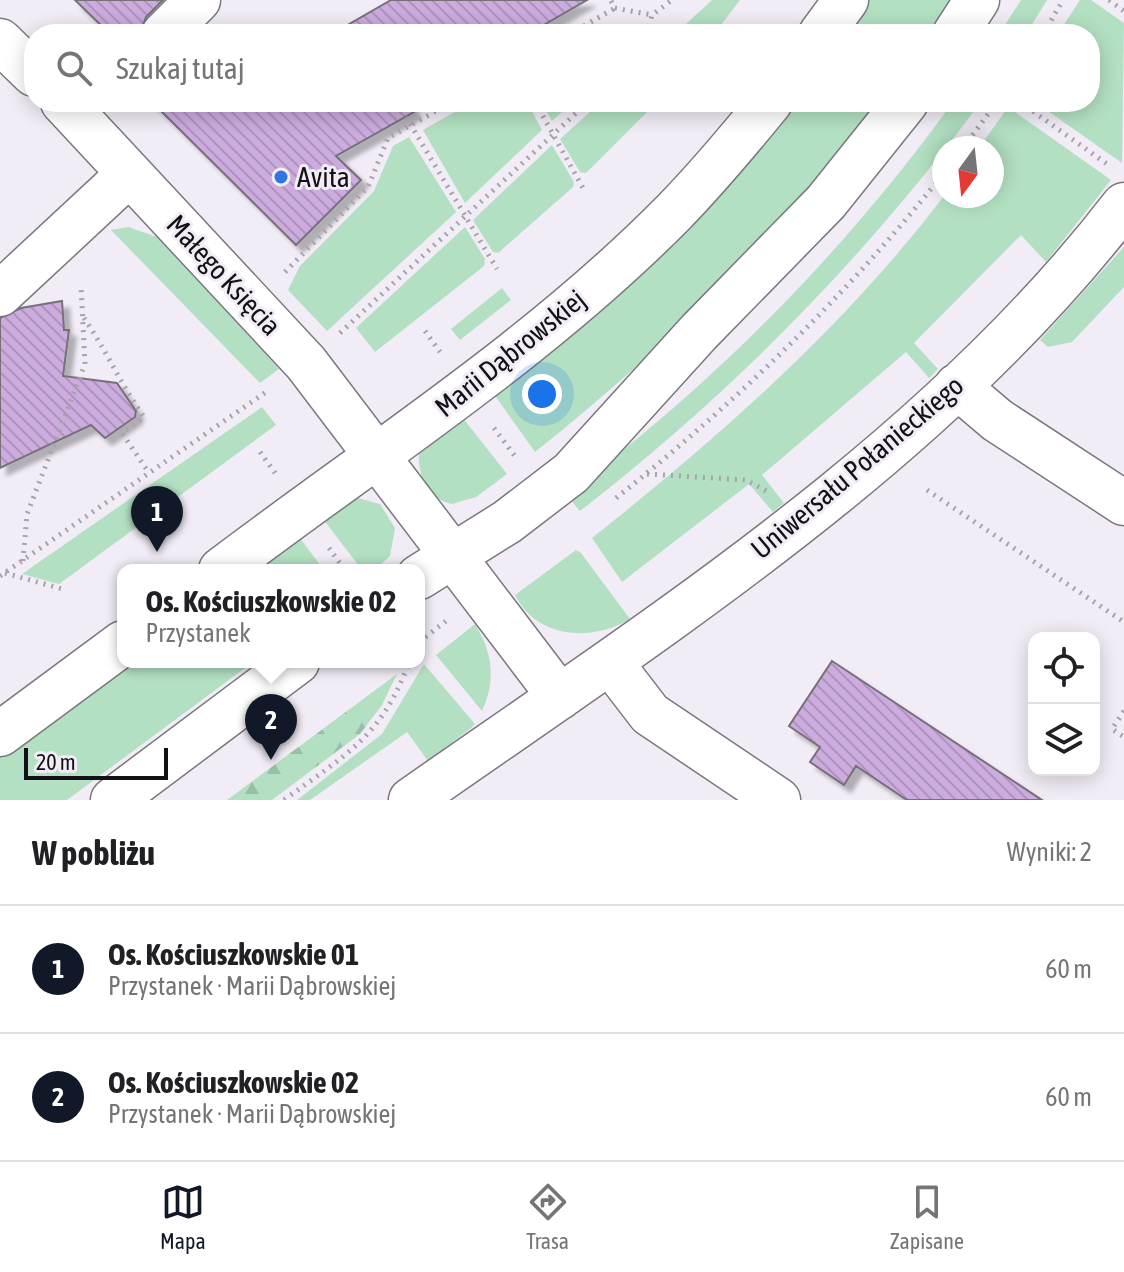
<!DOCTYPE html>
<html lang="pl">
<meta charset="utf-8">
<style>
:root{--surface:#fff;--page:#f6f6f6;--text:#202124;--muted:#757577;--line:#e0e0e0;--accent:#111827}
body{margin:0;font-family:"Asap Condensed",sans-serif;background:var(--page);color:var(--text)}
.controls{position:absolute;right:24px;bottom:24px;display:grid;overflow:hidden;border-radius:16px;box-shadow:0 4px 20px #0003}
.controls button{width:72px;height:72px;display:grid;place-items:center;padding:0;border:0;border-bottom:2px solid var(--line);background:var(--surface);color:var(--text);font:40px sans-serif}
.compass{position:absolute;left:932px;top:136px;width:72px;height:72px;border-radius:50%;background:var(--surface);box-shadow:0 4px 20px #0003;rotate:195deg}
.scale{position:absolute;left:24px;bottom:20px;width:144px;box-sizing:border-box;padding-left:8px;border:4px solid #131115;border-top:0;font-size:22px;line-height:28px;white-space:nowrap;color:#131115;-webkit-text-stroke:6px #f1ecf5;paint-order:stroke}
.you{position:absolute;left:542px;top:394px;width:28px;height:28px;margin:-20px;border:6px solid #fff;border-radius:50%;background:#1a73e8;box-shadow:0 0 0 12px #1a73e833}
.badge{display:grid;place-items:center;width:52px;height:52px;border-radius:50%;background:var(--accent);color:#fff;font-size:26px;font-weight:700}
.pin{position:absolute;translate:-50% -66px;filter:drop-shadow(0 2px 4px #0008)}
.pin::after{content:'';position:absolute;top:42px;width:28px;height:24px;background:inherit;clip-path:polygon(0 0,100% 0,50% 100%)}
.popup{position:absolute;left:117px;top:564px;width:308px;height:104px;box-sizing:border-box;display:grid;place-content:center;border-radius:16px;background:var(--surface);filter:drop-shadow(0 2px 6px #0005);font-size:26px;white-space:nowrap;color:var(--muted)}
.popup b{font-size:30px;color:var(--text)}
.popup::after{content:'';position:absolute;left:50%;top:100%;margin-left:-16px;border:16px solid transparent;border-top-color:var(--surface)}
.list{margin:0;padding:0;list-style:none}
h2{display:flex;justify-content:space-between;align-items:center;height:104px;margin:0;padding:0 32px;font-size:34px}
h2 small{font-size:26px;font-weight:400;color:var(--muted)}
.list li{display:grid;grid-template-columns:52px 1fr auto;gap:24px;align-items:center;box-sizing:border-box;height:128px;padding:0 32px;border-top:2px solid var(--line)}
.list b{display:block;font-size:30px;white-space:nowrap}
.list p{margin:0;font-size:26px;white-space:nowrap;color:var(--muted)}
.list em{font-size:26px;font-style:normal;color:var(--muted)}
.icon{flex:none;width:44px;height:44px;fill:none;stroke:currentColor;stroke-width:2;stroke-linecap:round;stroke-linejoin:round}
.map{position:relative;flex:none;width:1124px;height:800px;overflow:hidden}
.search{position:absolute;background:var(--surface);box-shadow:0 4px 20px #0003;left:24px;right:24px;top:24px;height:88px;display:flex;align-items:center;gap:20px;box-sizing:border-box;padding:0 28px;border-radius:32px;color:var(--muted);font-size:30px}
.sheet{height:360px;background:var(--surface)}
nav{display:flex;justify-content:space-around;align-items:center;box-sizing:border-box;height:112px;border-top:2px solid var(--line);background:var(--surface);font-size:22px;color:var(--muted)}
nav a{display:grid;justify-items:center;gap:4px}
nav .on{color:var(--accent)}
.map>svg:first-child{display:block}
</style>
<div class="map">
<svg width="1124" height="800" viewBox="0 0 1124 800">
<defs>
<pattern id="forest-firs" width="22" height="20" patternUnits="userSpaceOnUse" patternTransform="scale(2)"><rect width="22" height="20" fill="#b3e0c2"/><path d="M5 1l3.5 6h-7zM16 11l3.5 6h-7z" fill="#99bfa6"/></pattern>
<pattern id="building-back-hatch" width="6" height="6" patternUnits="userSpaceOnUse" patternTransform="scale(2)"><rect width="6" height="6" fill="#ccacde"/><path d="M-1 5l2 2M0 0l6 6M5-1l2 2" fill="none" stroke="#ae93be"/></pattern>
<filter id="shadow"><feDropShadow dx="7" dy="7" stdDeviation="2" flood-color="#0004"/></filter>
</defs>
<rect width="100%" height="100%" fill="#f1ecf5"/>
<path fill="#b3e0c2" d="M712 0H740L714 34H675Z
M864 0H958L935 34H841Z
M1021 0H1047L1026 34H999Z
M1080 0H1091L1124 23 1122 163 1035 102H1090V34H1058Z
M472 102H527L542 130 465 203 423 130Z
M541 102H573L552 121Z
M601 102H657L586 173 580 172 560 139Z
M789 102H886C786 230 662 351 535 452L491 390Z
M953 102H981C867 255 733 393 580 511L566 494C713 386 846 250 953 102Z
M1008 107 1111 180 1046 262 1021 235 914 343 938 369 929 378 906 352 762 475 784 503 773 512 749 484 622 582 592 538C722 435 843 328 944 196H992V148H979Z
M409 137 456 212 327 331 288 290 300 266 374 191 393 146Z
M552 145 574 182 573 187 498 253 493 252 473 220Z
M128 227 157 237 279 369 260 383 111 230Z
M465 227 485 259 484 266 375 352 356 328Z
M1124 247V287L1072 342 1048 347 1040 340Z
M502 288 511 300 460 340 451 329Z
M262 407 276 425 59 584 22 574Z
M459 413 507 474 476 497 452 504C427 499 417 474 419 451Z
M354 497 380 504 395 528 390 556 375 570H362L320 515Z
M296 533 324 570H246Z
M576 550 581 553 630 619C592 642 537 639 515 595Z
M475 624C493 653 496 680 482 711L436 655Z
M123 662H253L67 800H0V753Z
M424 664 475 724 471 728 428 761 407 732 310 800H297L382 734Z"/>
<path fill="url(#forest-firs)" d="M397 674 382 705 360 734 272 800H227Z"/>
<path fill="url(#building-back-hatch)" stroke="#767179" stroke-width="2" filter="url(#shadow)" d="M75 0H163L146 17 140 34H110Z
M391 0H587L528 34H332Z
M152 102H409L414 112 336 156 361 180 296 245Z
M62 301 64 330H69L63 376 117 383 136 411 135 417 105 438 91 425 0 468V318L21 308Z
M832 661 1042 800H907L856 766 844 785 810 762 820 747 789 726Z"/>
<g fill="none" stroke-linecap="round" stroke-linejoin="round">
<g stroke="#7c777f" stroke-width="47">
<path id="minor" d="M164 34 198 0
M821 34 846 0
M955 34 977 0
M0 41 34 74
M63 102 306 363 560 697
M0 294 129 174
M957 386 997 420 1124 503
M221 570C374 454 538 350 674 212 708 177 739 140 770 102
M419 577 507 522 571 473 699 332 826 202 906 102
M610 662 650 714 778 800
M0 734 123 643
M113 800 297 662
M411 800C661 625 936 450 1124 205"/>
</g>
<path stroke="#a7a3aa" stroke-width="5" stroke-dasharray="2 6" stroke-linecap="butt" d="M1109 0 1124 11
M611 1 615 8 652 15
M570 34 615 8
M647 34 652 15 672 0
M1043 34 1063 0
M535 102 583 188
M1020 102 1107 164
M406 117 497 269
M963 148 997 102
M285 272 368 187 388 138 452 102
M84 318C106 350 121 385 144 417L122 433 149 473
M425 331 440 352
M340 333 588 102
M494 428 517 459
M260 452 275 473
M647 474 746 480 766 491
M927 490 1124 622
M616 498C738 401 847 295 944 173
M329 548 345 570
M23 561 27 514 85 364 81 285
M5 573 66 590
M0 576 269 390
M419 642 446 621
M1124 711 1112 729 1124 737
M284 800C345 755 382 737 409 662"/>
<use href="#minor" stroke="#fff" stroke-width="44"/>
</g>
<circle fill="#3175e2" stroke="#f1ecf5" stroke-width="3" cx="281" cy="177" r="8"/>
<g text-anchor="middle" dominant-baseline="central" stroke-width="6" stroke-linejoin="round" paint-order="stroke">
<g font-size="28" fill="#131115" stroke="#f1ecf5" text-anchor="start">
<text x="297" y="177">Avita</text>
</g>
<g font-size="28" fill="#131115" stroke="#f1ecf5">
<text transform="translate(224 275) rotate(47)">Małego Księcia</text>
<text transform="translate(510 353) rotate(-39)">Marii Dąbrowskiej</text>
<text transform="translate(857 467) rotate(-40)">Uniwersału Połanieckiego</text>
</g>
</g>
</svg>
<div class="controls">
<button><svg class="icon" aria-label="locate" viewBox="0 0 24 24"><circle cx="12" cy="12" r="6"/><path d="M12 2v4M12 18v4M2 12h4M18 12h4"/></svg></button>
<button><svg class="icon" aria-label="layers" viewBox="0 0 24 24"><path d="M12 4l9 5-9 5-9-5zM3 14l9 5 9-5"/></svg></button>
</div>
<svg class="compass" viewBox="-18 -18 36 36"><path d="M0-13l5 13h-10z" fill="#e53935"/><path d="M0 13l5-13h-10z" fill="#757577"/></svg>
<div class="scale">20 m</div>
<div class="you"></div>
<div class="pin badge" style="left:157px;top:552px">1</div>
<div class="pin badge" style="left:271px;top:760px">2</div>
<div class="popup"><b>Os. Kościuszkowskie 02</b>Przystanek</div>
<div class="search"><svg class="icon" aria-label="search" viewBox="0 0 24 24"><circle cx="10" cy="10" r="6"/><path d="M15 15l6 6"/></svg>Szukaj tutaj</div>
</div>
<section class="sheet">
<h2>W pobliżu<small>Wyniki: 2</small></h2>
<ul class="list">
<li><span class="badge">1</span><div><b>Os. Kościuszkowskie 01</b><p>Przystanek · Marii Dąbrowskiej</p></div><em>60 m</em></li>
<li><span class="badge">2</span><div><b>Os. Kościuszkowskie 02</b><p>Przystanek · Marii Dąbrowskiej</p></div><em>60 m</em></li>
</ul>
</section>
<nav>
<a class="on"><svg class="icon" aria-label="map" viewBox="0 0 24 24"><path d="M3 6l6-2 6 2 6-2v14l-6 2-6-2-6 2zM9 4v14M15 6v14"/></svg>Mapa</a>
<a><svg class="icon" aria-label="directions" viewBox="0 0 24 24"><path d="M12 3l9 9-9 9-9-9zM9 14v-3h6M13 9l2 2-2 2"/></svg>Trasa</a>
<a><svg class="icon" aria-label="saved" viewBox="0 0 24 24"><path d="M7 4h10v16l-5-4-5 4z"/></svg>Zapisane</a>
</nav>
